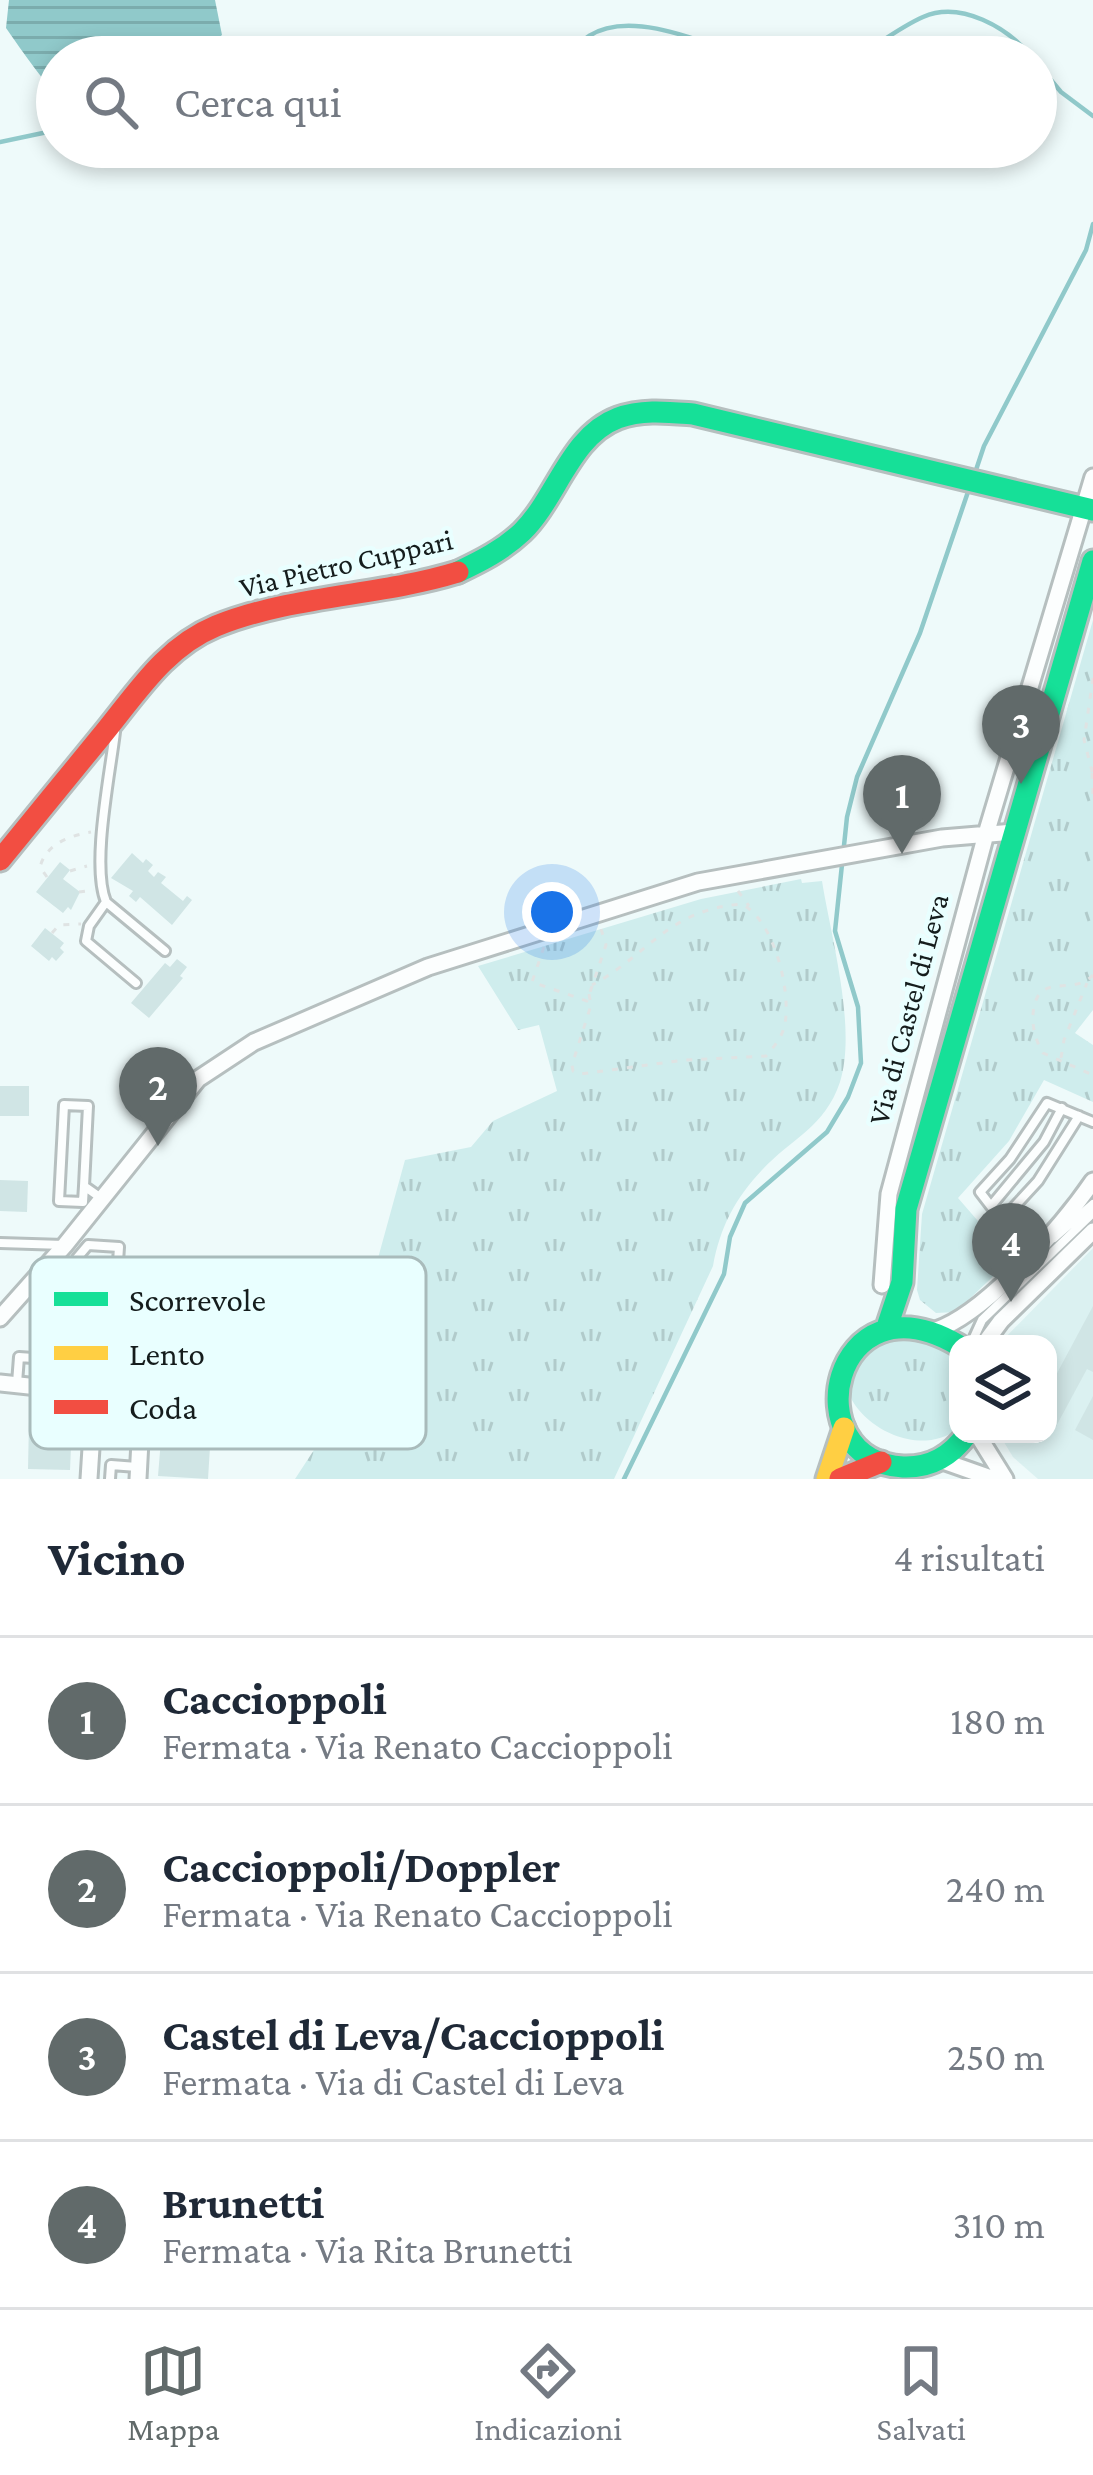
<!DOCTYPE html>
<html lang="it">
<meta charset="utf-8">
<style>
:root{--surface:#fff;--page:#f6f6f7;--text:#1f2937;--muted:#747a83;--line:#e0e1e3;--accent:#616a6a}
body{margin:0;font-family:"Crimson Pro",serif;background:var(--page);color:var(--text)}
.controls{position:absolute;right:36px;bottom:36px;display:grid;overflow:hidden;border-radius:24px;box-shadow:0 6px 18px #0003}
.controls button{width:108px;height:108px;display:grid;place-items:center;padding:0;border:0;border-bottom:3px solid var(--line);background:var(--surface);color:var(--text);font:60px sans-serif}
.you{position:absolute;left:552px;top:912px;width:42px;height:42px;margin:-30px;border:9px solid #fff;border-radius:50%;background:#1a73e8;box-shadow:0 0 0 18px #1a73e833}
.badge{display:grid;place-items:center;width:78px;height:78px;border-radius:50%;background:var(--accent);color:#fff;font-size:39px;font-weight:700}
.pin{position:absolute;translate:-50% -99px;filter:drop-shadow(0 3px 6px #0008)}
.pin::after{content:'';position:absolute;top:63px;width:42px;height:36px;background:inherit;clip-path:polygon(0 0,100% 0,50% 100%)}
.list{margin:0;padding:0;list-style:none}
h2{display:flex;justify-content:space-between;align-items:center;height:156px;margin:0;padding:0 48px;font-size:51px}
h2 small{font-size:39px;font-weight:400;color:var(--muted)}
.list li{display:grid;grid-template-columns:78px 1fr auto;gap:36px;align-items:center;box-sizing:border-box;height:168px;padding:0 48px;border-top:3px solid var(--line)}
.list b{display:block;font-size:45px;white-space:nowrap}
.list p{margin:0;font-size:39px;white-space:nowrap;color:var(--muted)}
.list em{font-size:39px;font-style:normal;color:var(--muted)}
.icon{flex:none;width:66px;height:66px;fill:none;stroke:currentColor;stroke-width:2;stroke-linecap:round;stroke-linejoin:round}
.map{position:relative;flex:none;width:1093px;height:1479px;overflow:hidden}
.search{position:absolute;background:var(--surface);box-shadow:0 6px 18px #0003;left:36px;right:36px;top:36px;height:132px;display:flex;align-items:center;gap:30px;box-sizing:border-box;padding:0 42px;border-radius:66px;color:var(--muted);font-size:45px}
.sheet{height:828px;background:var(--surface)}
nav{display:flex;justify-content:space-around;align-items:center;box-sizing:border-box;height:168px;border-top:3px solid var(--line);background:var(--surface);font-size:33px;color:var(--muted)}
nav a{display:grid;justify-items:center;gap:6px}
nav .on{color:var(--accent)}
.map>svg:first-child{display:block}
</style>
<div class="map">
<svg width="1093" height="1479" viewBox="0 0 1093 1479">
<defs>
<pattern id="grass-tufts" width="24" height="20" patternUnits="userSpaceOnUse" patternTransform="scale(3)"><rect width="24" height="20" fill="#cfeded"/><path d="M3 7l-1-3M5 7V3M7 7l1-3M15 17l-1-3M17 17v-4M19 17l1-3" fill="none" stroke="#b1cbcb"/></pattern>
<pattern id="water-rules" width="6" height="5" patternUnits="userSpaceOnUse" patternTransform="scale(3)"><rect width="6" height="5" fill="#90c9ca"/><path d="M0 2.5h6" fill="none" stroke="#7bacad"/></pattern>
</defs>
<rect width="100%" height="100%" fill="#eefafa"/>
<path fill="#dbf1f1" d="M1093 1248V1479H1038L1013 1457 999 1434H1048V1344H999Z"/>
<path fill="url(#grass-tufts)" d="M1093 620V1010L1075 1033 1093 1045V1102L1044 1080 1009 1141 958 1198 1011 1259 956 1312 936 1313 920 1300 917 1290 922 1214Z
M801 879 802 883 822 881C831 937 857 1028 840 1082 825 1127 792 1138 762 1170 735 1199 720 1227 713 1266L614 1479H295L325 1433 355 1370 372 1280 405 1160 471 1147 493 1121 557 1091 539 1025 518 1030 478 966 701 899Z
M909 1335 929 1338 958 1362V1429C890 1479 772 1352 909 1335Z"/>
<path fill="url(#water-rules)" d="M9 0H215L222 35 208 46 207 57H57V94C47 87 15 41 6 28Z"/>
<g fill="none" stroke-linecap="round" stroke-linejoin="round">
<path stroke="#90c9ca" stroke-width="4.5" d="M569 57C575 51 582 40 589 36 630 9 703 42 745 57
M857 57C879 44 900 27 923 17 961 0 1008 28 1032 57
M1036 62 1061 92 1093 116
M0 142 57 130
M279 147 293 150 343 147
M974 476 984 446 1086 250 1093 224
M624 1479 724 1274 730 1237 745 1203 827 1132 848 1097 861 1063 858 1007 835 931 847 817 857 777 920 633 970 486"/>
</g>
<path fill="#d0e5e5" d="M132 853 143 863 146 859 153 865 148 871 154 877 158 872 166 877 161 883 183 901 187 896 192 900 172 925 140 897 136 902 129 896 133 891 111 878Z
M60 862 70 870 63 879 80 892 71 910 68 907 63 913 36 892Z
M45 928 64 943 60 948 64 952 56 961 52 957 49 961 31 946Z
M177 959 187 967 180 976 183 978 149 1018 131 1003 165 963 170 967Z
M0 1086H29V1116H0Z
M0 1180 28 1181 27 1212 0 1211Z
M1093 1306V1372L1087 1369 1053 1432 1048 1429V1390Z
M1093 1396V1440L1075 1430Z
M29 1421 72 1423 70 1470 28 1469Z
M162 1427 211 1431 208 1479 158 1476Z"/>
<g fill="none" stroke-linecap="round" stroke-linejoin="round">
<g stroke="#b6bfbf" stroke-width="14">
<path id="lane" d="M115 732C110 775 91 865 106 902L165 951
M106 902 89 926 86 941 136 983
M84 1186 83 1202 59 1201 64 1105 88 1106 84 1186 101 1198
M991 1206 1044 1142 1062 1108
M1003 1219 1038 1181 1079 1116
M1054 1238 1093 1204
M0 1243 64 1245
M88 1245 119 1247 114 1323 73 1320 77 1258Z
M1029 1256 980 1192 1010 1159 1047 1103 1093 1122
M971 1344 982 1320 1093 1213
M17 1383 19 1357 75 1361 72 1396
M110 1479 111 1465 137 1467"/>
</g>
<g stroke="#b6bfbf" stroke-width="21">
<path id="street" d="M882 1285 889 1194 986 834 1093 477
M0 1318 65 1245 198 1079 254 1042 428 967 698 882 942 838 1014 832
M936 1330C986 1313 1063 1225 1093 1181
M984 1344 1001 1321 1093 1231
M0 1383 57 1389 93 1417 141 1422 138 1479
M977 1434 1005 1479
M940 1460 994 1479
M89 1479 93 1417"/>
</g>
<g stroke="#b6bfbf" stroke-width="27">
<path id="fast" d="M458 572C481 561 503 550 522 532 557 498 570 436 618 418 642 409 668 412 693 414L1093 510
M887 1327 902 1282 906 1209 1093 561
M958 1345C832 1271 792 1460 903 1467 931 1468 951 1456 967 1434"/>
</g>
<g stroke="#b6bfbf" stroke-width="27">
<path id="slow" d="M827 1479 844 1428"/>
</g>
<g stroke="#b6bfbf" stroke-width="27">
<path id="jam" d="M0 860C33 820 66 779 99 739 135 696 163 648 216 626 293 595 380 596 458 572
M840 1479 881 1462"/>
</g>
<path stroke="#dfe3e3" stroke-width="3" stroke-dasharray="6 9" stroke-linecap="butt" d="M1093 678 1084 740 1093 775
M1092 773 1093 795
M70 871 87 866
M47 877 40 867C46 844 69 836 91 832
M738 891 749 906
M79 892 94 890
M52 933 59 925 81 924
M544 947 532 982 587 1001 606 945 601 929
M1093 975C1072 998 1037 969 1033 1014 1032 1027 1036 1042 1043 1053L1093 1075
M589 994 591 1005 572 1065 573 1071 581 1074 685 1060 766 1056C775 1045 782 1038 785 1024 791 989 774 921 742 904 667 910 650 954 592 985
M1061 1058 1064 1040 1087 983"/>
<use href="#lane" stroke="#fcfefe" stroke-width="8"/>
<use href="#street" stroke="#fcfefe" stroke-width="15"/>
<use href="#fast" stroke="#16e098" stroke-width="21"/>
<use href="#slow" stroke="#ffcf43" stroke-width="21"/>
<use href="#jam" stroke="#f24e42" stroke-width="21"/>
</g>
<g text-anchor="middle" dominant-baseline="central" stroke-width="9" stroke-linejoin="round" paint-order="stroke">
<g font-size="30" fill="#151d1d" stroke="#e9ffff">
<text transform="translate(346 563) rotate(-13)">Via Pietro Cuppari</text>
<text transform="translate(908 1009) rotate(-75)">Via di Castel di Leva</text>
</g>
</g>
<rect x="30" y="1257" width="396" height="192" rx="18" fill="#e9ffff" stroke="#a9bbbb" stroke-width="3"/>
<rect x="54" y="1292" width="54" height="14" fill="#16e098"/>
<rect x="54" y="1346" width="54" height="14" fill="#ffcf43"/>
<rect x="54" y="1400" width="54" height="14" fill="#f24e42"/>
<g font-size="33" fill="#151d1d">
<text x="129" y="1311">Scorrevole</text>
<text x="129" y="1365">Lento</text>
<text x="129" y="1419">Coda</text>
</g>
</svg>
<div class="controls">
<button><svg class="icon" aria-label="layers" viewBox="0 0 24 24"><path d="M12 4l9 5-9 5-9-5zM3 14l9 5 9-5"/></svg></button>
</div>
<div class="you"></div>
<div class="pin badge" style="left:902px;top:854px">1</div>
<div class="pin badge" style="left:158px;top:1146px">2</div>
<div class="pin badge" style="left:1021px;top:784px">3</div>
<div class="pin badge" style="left:1011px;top:1302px">4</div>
<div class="search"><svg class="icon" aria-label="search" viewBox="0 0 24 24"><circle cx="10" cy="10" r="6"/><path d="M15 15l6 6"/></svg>Cerca qui</div>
</div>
<section class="sheet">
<h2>Vicino<small>4 risultati</small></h2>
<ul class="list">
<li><span class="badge">1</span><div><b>Caccioppoli</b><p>Fermata · Via Renato Caccioppoli</p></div><em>180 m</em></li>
<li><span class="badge">2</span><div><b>Caccioppoli/Doppler</b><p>Fermata · Via Renato Caccioppoli</p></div><em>240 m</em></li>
<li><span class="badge">3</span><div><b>Castel di Leva/Caccioppoli</b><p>Fermata · Via di Castel di Leva</p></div><em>250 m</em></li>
<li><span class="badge">4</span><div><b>Brunetti</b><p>Fermata · Via Rita Brunetti</p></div><em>310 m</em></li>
</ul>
</section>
<nav>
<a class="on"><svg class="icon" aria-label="map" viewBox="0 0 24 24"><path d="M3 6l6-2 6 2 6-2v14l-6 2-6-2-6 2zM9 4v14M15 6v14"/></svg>Mappa</a>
<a><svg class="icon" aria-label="directions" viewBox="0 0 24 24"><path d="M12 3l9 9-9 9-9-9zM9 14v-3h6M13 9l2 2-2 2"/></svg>Indicazioni</a>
<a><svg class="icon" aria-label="saved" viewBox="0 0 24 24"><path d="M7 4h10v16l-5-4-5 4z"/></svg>Salvati</a>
</nav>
